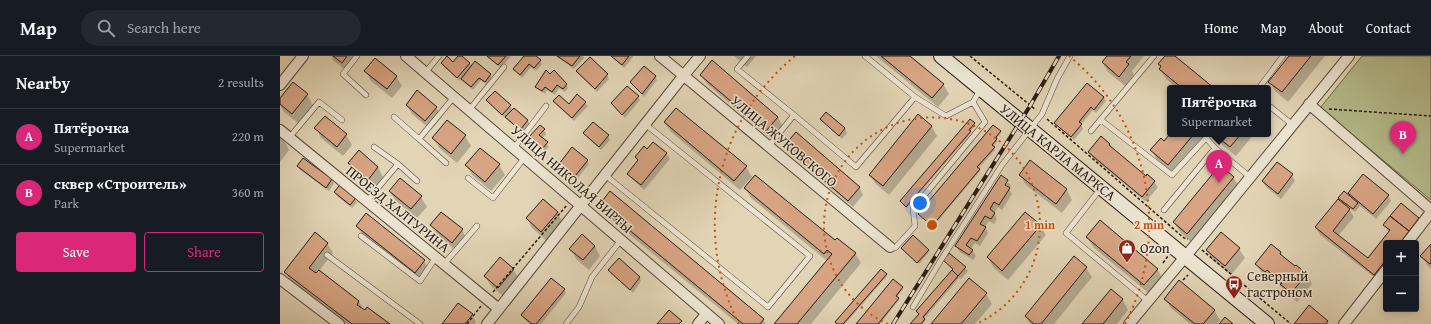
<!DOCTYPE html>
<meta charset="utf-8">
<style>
:root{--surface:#171b24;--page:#242831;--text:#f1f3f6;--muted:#9ea1a6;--line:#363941;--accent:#db2777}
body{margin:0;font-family:"Gentium Book Plus",serif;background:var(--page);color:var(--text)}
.controls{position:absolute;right:12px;bottom:12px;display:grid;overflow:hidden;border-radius:4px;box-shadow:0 2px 10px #0003}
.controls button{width:36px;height:36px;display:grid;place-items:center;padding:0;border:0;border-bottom:1px solid var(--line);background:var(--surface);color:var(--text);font:20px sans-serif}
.you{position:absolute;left:640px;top:147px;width:14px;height:14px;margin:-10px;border:3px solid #fff;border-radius:50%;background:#1a73e8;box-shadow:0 0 0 6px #1a73e833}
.badge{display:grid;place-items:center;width:26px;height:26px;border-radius:50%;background:var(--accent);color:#fff;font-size:13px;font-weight:700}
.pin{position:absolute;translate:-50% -33px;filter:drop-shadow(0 1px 2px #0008)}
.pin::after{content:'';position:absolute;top:21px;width:14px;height:12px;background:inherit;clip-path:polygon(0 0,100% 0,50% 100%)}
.popup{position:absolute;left:887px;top:29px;width:104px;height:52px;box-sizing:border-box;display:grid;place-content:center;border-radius:4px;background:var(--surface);filter:drop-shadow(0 1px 3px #0005);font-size:13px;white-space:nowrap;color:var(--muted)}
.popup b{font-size:15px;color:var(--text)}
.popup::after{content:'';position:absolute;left:50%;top:100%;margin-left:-8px;border:8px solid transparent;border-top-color:var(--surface)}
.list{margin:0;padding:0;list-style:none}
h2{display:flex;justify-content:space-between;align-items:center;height:52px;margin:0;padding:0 16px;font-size:17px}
h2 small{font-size:13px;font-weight:400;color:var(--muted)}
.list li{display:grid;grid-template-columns:26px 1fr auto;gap:12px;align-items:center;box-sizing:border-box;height:56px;padding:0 16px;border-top:1px solid var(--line)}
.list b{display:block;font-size:15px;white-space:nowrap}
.list p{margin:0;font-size:13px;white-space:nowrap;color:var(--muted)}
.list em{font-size:13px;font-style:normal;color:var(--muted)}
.actions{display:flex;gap:8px;padding:12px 16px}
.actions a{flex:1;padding:9px 0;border:1px solid var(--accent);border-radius:4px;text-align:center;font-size:14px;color:var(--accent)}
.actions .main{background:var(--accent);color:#fff}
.icon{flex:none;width:22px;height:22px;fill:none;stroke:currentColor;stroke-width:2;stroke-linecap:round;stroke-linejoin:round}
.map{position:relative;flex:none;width:1151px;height:268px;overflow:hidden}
header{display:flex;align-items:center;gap:24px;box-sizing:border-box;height:56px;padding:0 20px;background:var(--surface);border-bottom:1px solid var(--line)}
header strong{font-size:19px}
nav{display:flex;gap:22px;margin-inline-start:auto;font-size:14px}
.search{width:280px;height:36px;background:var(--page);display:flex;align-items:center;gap:10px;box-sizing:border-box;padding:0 14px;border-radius:22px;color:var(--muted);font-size:15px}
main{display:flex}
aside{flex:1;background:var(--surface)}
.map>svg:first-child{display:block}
</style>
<header>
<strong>Map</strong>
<div class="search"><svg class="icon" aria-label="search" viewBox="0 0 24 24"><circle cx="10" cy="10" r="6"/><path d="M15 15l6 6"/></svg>Search here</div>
<nav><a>Home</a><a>Map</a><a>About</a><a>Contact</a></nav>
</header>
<main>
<aside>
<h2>Nearby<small>2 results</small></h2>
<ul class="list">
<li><span class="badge">A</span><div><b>Пятёрочка</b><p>Supermarket</p></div><em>220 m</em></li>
<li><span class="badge">B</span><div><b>сквер «Строитель»</b><p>Park</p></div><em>360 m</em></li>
</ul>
<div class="actions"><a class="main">Save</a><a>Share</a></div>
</aside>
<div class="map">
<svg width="1151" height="268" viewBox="0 0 1151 268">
<rect width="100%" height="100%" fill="#e2d5b6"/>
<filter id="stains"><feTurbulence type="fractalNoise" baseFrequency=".005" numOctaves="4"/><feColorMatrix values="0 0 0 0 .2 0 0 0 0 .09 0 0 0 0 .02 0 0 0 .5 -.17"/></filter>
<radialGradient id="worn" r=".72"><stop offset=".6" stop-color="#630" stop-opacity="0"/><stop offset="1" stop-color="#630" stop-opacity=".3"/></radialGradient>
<path fill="#b6bc8c" stroke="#6e6a4e" d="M1082 0H1151V144L1040 52Z"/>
<path fill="#0003" d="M51 0H80L68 16 54 5Z
M179 0H181L190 7 192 11 196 7 210 19 212 23 207 29 201 24 193 34 184 26 182 22 180 25 164 11 162 7H173Z
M206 0H231L221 12Z
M246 0H255L262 8 256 15 251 11 242 22 234 13Z
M276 0H303L304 2 294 13Z
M331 0H353V1L344 12Z
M454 0H476L467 11Z
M596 0H629L663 28 669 38 658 51Z
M828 0H864L852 15 854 19 845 30 828 16 823 7Z
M886 0H894L932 32H897L886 23 880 13 882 11 880 8Z
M1010 0H1045L1008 46 995 35 990 26Z
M310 3 327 19 329 23 317 36 300 19 298 16Z
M86 15 116 20 122 30 112 42 91 25Z
M270 19 286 28 288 32 285 36 279 32 275 39 267 34 265 38 259 34 256 31Z
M421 19 498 61 503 71 492 84 427 28Z
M375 20 377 24 364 41 351 26Z
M13 28 27 39 33 49 18 67 4 56 0 49V44Z
M807 28 824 42 826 45 816 57 813 54 801 69 803 73 794 84 777 70 775 67Z
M347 31 358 41 360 44 345 62 333 48Z
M215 36 230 50 233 54 234 53 248 65 250 69 242 77 229 65 226 60 225 62 210 48 208 44Z
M297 40 308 50 294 65 277 49 274 45 289 49Z
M127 49 156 52 162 61 151 74 132 58Z
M396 53 466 111 472 121 460 134 391 76 385 67Z
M547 58 565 73 567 77 562 83 544 67 541 64Z
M639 60 652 71 657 80 609 139 596 128 590 119Z
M690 64 695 70 690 76 691 77 627 152 621 146Z
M167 66 185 80 191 90 177 107 159 92 154 82Z
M36 72 66 79 72 89 63 100 41 82Z
M264 74 266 78 262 83 269 91 265 95 253 85 250 81Z
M720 76 721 77 716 83 718 85 712 91 715 94 698 113 700 115 653 171 639 158Z
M304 77 328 80 330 84 321 94 307 81Z
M891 78H925L926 80 894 118 877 104 872 95 884 86Z
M939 78H974L956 100 943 90 937 80Z
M0 81 4 84 9 94 0 106Z
M821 82 830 89 833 94 866 121 867 120 874 126 878 131 866 146 813 102 810 96Z
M505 90 579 131 583 139 573 151 509 97Z
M368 94 386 97 390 103 364 134 352 123 348 118 359 105 356 102Z
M23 103 52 124 54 127 49 135 20 114 18 110Z
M307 104 309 108 297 123 283 112 281 108Z
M751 106 787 134 792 144 782 157 746 129 740 119Z
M69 107 98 111 103 121 94 133 75 117Z
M997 107 1012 119 1015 125 1001 143 986 131 983 125Z
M186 109H219L225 119 211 135 192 119Z
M721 121 728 126H726L723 134 728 126 731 130 729 133 732 138 722 154 718 151 714 157 717 163 714 168 709 165 705 171 708 177 700 190 695 187 691 193 696 200 693 204 680 196 676 190Z
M953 121 959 131 912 187 900 176 894 166Z
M465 132 575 197 581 207 531 268H495L547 205 471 142Z
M55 136 75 143 77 147 72 152 57 140Z
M110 136 141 141 147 151 137 162 116 145Z
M1069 137 1108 140 1111 145 1096 163 1080 150 1075 156 1068 151 1074 161 1058 180 1088 204 1109 177 1104 169 1121 149 1139 163 1142 168 1129 187H1106V216L1099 225 1040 179 1036 172 1063 148 1060 142 1072 143Z
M320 149 483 264 486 268H458L326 159Z
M277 157 283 166 267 185 252 172 247 162Z
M152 169 182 174 187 184 178 196 157 179Z
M77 170 144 205 150 215 141 226 83 180Z
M760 170 766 179 728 224 713 211 708 201Z
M633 181 649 196 639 208 623 194Z
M807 181 877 213 884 225 872 240 814 192Z
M47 187 53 197 39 215 79 246 85 256 108 268H66L11 225 5 216Z
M1151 189V213L1147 209 1142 200Z
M315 190 320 200 309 214 296 203 291 193Z
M992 190 1001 197 1004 202 1027 218 1032 228 1017 246 993 223 991 225 982 218 977 208Z
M959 193 965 202 951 219 932 204 927 194Z
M669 198 685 212 688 215 681 223 679 222 644 263 645 265 643 268H631L673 214 664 204Z
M806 212 812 221 774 268H750L746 261Z
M233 213 239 223 224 241 211 230 205 220Z
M329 214 359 221 361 225 353 237 331 218Z
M606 218 607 220 565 268H558Z
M613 224 623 233 617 241 619 244 600 268H577Z
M689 224 706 238 712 248 695 268H653Z
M284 234 286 237 261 268H250L244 263 242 259Z
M831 234 843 244 848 254 837 268H803Z
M885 243 934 254 940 264 937 268H910L891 252Z
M192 258 196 266 194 268H163Z"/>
<path fill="#d8a584" stroke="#271911" d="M53 0H67L62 7Z
M167 0 173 6 178 0H182L190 7 177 22 161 7Z
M207 0H226L218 9Z
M244 0H256L261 4 254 12 249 8 240 19 233 13Z
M277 0H300L292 10Z
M331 0H349L342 9Z
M601 0H630L664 28 652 42Z
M827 0H851L846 6 849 8 839 21 822 6Z
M885 0H895L934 32H902L879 13 881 10 878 8Z
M1009 0H1031L1002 36 988 26Z
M310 1 328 18 315 33 296 15Z
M95 2 117 20 107 33 84 15Z
M432 4 498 61 486 75 420 19Z
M195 5 211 18 205 26 199 22 191 31 181 23Z
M364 10 376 20 362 38 350 26Z
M266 14 270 18 274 14 287 28 283 33 277 29 272 36 265 31 262 35 255 31Z
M13 26 28 38 12 58 0 48V42Z
M807 27 824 41 814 54 811 51 799 66 802 68 791 81 774 67Z
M347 30 359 40 342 59 331 47Z
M137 34 157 51 145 65 126 49Z
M215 35 231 49 222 59 206 44Z
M297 38 306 46 292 62 273 45 279 39 289 48Z
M234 52 248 64 240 74 225 61Z
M396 52 467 110 454 125 384 66Z
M546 56 565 72 559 80 540 63Z
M638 58 652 70 603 130 589 119Z
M45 60 67 78 57 91 34 72Z
M690 63 695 67 689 74 691 75 626 151 620 145Z
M167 64 186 79 171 98 152 82Z
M313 66 329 79 319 91 303 77Z
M260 69 265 73 259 79 268 86 262 93 249 81Z
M713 69 721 75 716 81 717 83 712 89 715 91 697 111 700 113 652 170 638 158Z
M516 76 580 131 568 145 504 90Z
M890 78H914L888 109 870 94 881 82 884 85Z
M938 78H961L950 91 936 80Z
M821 80 830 88 829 89 866 120 867 118 875 125 862 141 808 96Z
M373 86 387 97 361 129 347 118 358 104 355 101 364 90 367 93Z
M292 91 308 104 295 120 279 108Z
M200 92 220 108 205 126 185 109Z
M79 94 98 111 88 124 68 107Z
M23 102 52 123 46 132 17 110Z
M750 104 787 133 776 148 739 119Z
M997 106 1013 118 998 138 982 125Z
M940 109 954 121 907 178 893 166Z
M1083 118 1109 139 1093 158 1068 137Z
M475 119 555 184 557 182 576 197 517 268H494L552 198 547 194 544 198 464 132Z
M721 119 728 124 725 129 730 132 719 149 714 146 710 153 715 157 711 163 705 160 700 168 706 171 697 185 691 182 686 189 693 194 689 199 675 190Z
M120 122 142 140 131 153 109 135Z
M60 129 76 142 70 149 54 136Z
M330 135 484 263 480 268H463L319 149Z
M1064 135 1078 147 1073 153 1058 142Z
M263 143 278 156 261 176 246 162Z
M1058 143 1070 153 1053 175 1088 202 1110 174 1103 169 1110 160 1129 175 1120 187H1106V204L1094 219 1035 171Z
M1121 147 1139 162 1129 175 1110 160Z
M161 156 183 173 172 187 150 169Z
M745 156 761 169 722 215 707 201Z
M86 157 145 204 135 217 76 170Z
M820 164 878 213 864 229 806 181Z
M35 176 48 187 29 212 36 217 39 214 79 245 77 249 85 254 87 251 110 268H72L4 216Z
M941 176 960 192 945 210 926 194Z
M302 178 315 190 303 204 289 193Z
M633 179 649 194 637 207 621 192Z
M991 188 1001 196 1000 198 1015 210 1016 209 1027 218 1011 237 1000 228 1002 227 987 214 985 216 975 208Z
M1151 188V207L1150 208 1140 200Z
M669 197 686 211 678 220 672 214 673 213 663 204Z
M794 200 807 211 761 268H754L745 260Z
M220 201 234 213 218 232 204 220Z
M339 202 360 221 350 234 328 214Z
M601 213 607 218 563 268H557L555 266Z
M672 214 678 220 643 261 645 263 641 268H630L639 258 636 255Z
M271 222 285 233 256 268H252L241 259Z
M689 222 707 237 681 268H651Z
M613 223 623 231 616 240 619 242 598 268H576Z
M899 224 935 254 923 268H915L884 243Z
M831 233 843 243 823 268H802Z
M178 247 193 258 185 268H162Z
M1029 249 1048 265 1046 268H1014Z
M389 254 402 265 399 268H377Z
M945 261 953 268H939Z"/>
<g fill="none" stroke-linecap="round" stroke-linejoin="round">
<g stroke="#56483a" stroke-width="6">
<path id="service" d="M77 0 63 18 86 39
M468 0 457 13 514 59
M585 0 635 41 666 60 693 46
M145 17 159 0
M979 32 1003 0
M988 49 1013 69
M189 54 224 11
M114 61 139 83 174 41
M821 64 892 119 926 82
M811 75 874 0
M929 78 926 82 935 92
M9 82 39 46 62 64
M139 83 166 107
M94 91 118 108
M488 91 514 59 576 111 635 41
M234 92 266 50
M325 119 488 251 530 200 365 68
M188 122 213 142 245 101
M821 132 786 177 868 245
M87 145 118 108 137 125
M884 154 935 92 970 121
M81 180 140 225 156 201
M610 191 615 192 635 170 633 153 705 66 693 46 700 34
M47 199 140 268
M164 208 197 170
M633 251 661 204 722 109 762 58 777 23 790 0
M286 268 299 251 312 221 341 184"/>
</g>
<g stroke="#56483a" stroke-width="12">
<path id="minor" d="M126 0 439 268
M380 0 610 191
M0 29 23 0
M1029 48 1151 154
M0 74 219 253
M1127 187 1151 156
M0 223 59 268
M207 268 404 19 420 0
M418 268 426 258
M849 268 915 189 1069 0
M1064 268 1106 214"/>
</g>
<g stroke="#271911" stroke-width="16">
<path id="secondary" d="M661 0 987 268"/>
</g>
<path stroke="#271911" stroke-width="1.5" stroke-dasharray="3 2" stroke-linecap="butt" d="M690 0 756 54
M1049 53 1151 60
M767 63 904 182 908 183
M922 194 1011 268
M883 207 888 200
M903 224 908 219
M213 236 287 149
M187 268 201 250"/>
<use href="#service" stroke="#ece4d0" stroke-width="5"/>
<use href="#minor" stroke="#ece4d0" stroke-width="10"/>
<use href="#secondary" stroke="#ece4d0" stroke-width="14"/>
<g stroke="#271911" stroke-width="4">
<path id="rail" d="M613 268 750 50 779 0"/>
</g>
<use href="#rail" stroke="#ece4d0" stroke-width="2.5" stroke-dasharray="8" stroke-linecap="butt"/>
</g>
<g fill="none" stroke="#cb4f0d" stroke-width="2" stroke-dasharray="2 4">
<path d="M608 268A108 108 0 1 1 696 268"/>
<path d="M459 268A217 217 0 0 1 515 0M789 0A217 217 0 0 1 845 268"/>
</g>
<defs>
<g id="shop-pin" transform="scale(0.9)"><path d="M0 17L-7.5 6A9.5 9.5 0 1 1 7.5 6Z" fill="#8f2418" stroke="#ece4d0"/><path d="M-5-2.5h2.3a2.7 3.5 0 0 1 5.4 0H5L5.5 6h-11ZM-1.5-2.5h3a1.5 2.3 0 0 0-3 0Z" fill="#fff"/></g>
<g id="bus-pin" transform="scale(0.9)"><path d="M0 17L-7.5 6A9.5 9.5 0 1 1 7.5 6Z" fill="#8f2418" stroke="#ece4d0"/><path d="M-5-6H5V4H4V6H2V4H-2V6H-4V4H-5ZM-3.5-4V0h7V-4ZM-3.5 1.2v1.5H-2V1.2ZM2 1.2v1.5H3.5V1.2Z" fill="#fff"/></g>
</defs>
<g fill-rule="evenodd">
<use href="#shop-pin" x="847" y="192"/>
<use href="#bus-pin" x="954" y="228"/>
</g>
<g text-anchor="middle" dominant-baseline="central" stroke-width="3" stroke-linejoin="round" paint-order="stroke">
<g font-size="14" fill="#271911" stroke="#ece4d0">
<text transform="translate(504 85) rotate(40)">УЛИЦА ЖУКОВСКОГО</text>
<text transform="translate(778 96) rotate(39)">УЛИЦА КАРЛА МАРКСА</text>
<text transform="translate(292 123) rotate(41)">УЛИЦА НИКОЛАЯ ВИРТЫ</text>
<text transform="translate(118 153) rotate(39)">ПРОЕЗД ХАЛТУРИНА</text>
</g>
<g font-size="14" fill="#271911" stroke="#ece4d0" text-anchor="start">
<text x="860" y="192">Ozon</text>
<text x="967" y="220">Северный<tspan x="967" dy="16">гастроном</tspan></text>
</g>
</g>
<circle cx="652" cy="169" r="6" fill="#cb4f0d" stroke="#ece4d0" stroke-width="2"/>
<g font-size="12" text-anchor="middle" font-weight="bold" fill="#cb4f0d" stroke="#ece4d0" stroke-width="3" stroke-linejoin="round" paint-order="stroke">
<text x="760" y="173">1 min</text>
<text x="869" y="173">2 min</text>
</g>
<rect width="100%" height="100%" filter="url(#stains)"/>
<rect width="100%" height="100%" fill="url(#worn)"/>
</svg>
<div class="controls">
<button>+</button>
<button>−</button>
</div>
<div class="you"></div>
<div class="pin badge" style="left:939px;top:127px">A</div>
<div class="popup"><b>Пятёрочка</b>Supermarket</div>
<div class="pin badge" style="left:1123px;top:98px">B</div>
</div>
</main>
